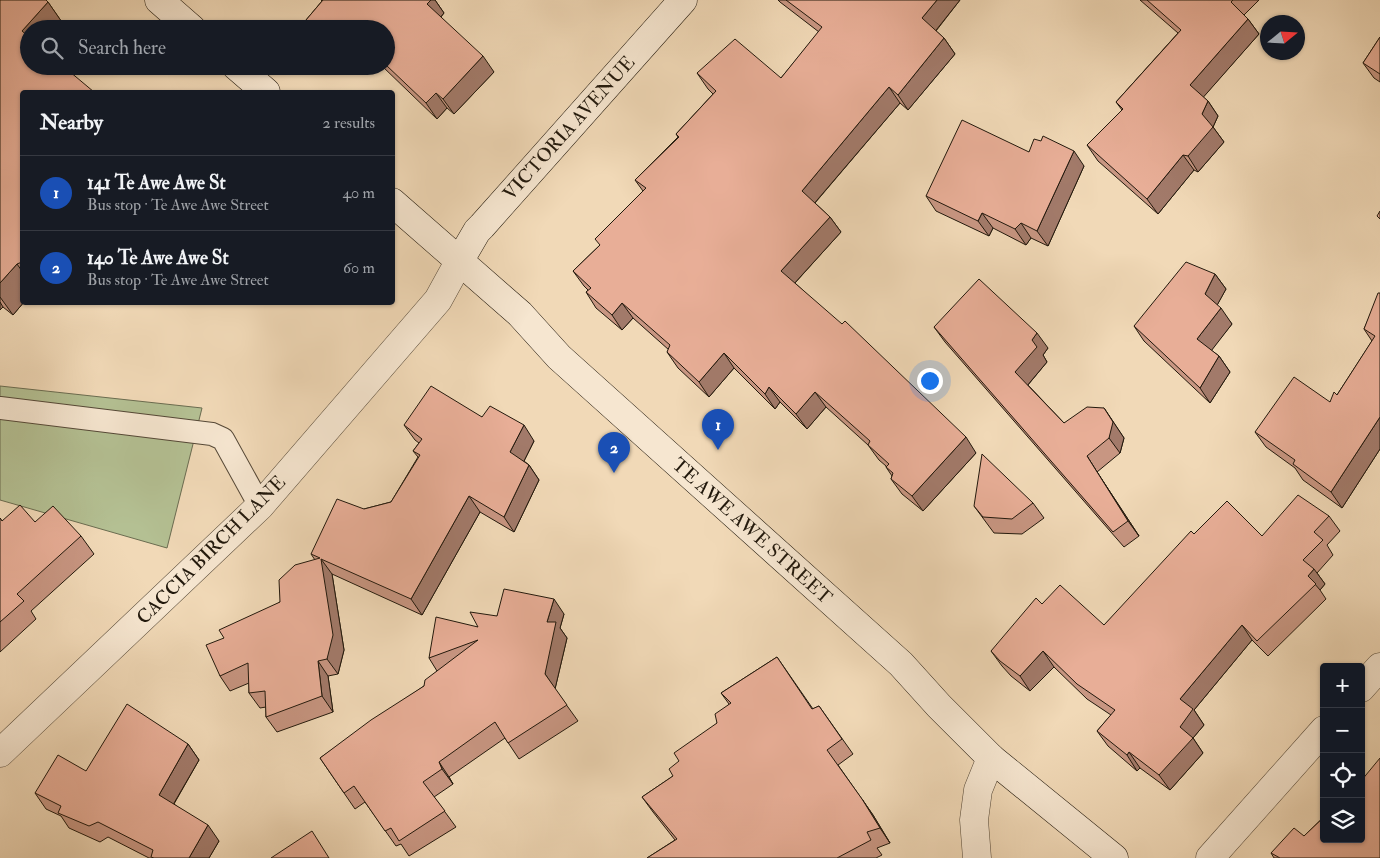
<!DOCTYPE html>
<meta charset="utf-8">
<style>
:root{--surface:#171b24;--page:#242831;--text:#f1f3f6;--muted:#9ea1a6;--line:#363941;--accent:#c59692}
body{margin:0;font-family:"IM FELL Double Pica",serif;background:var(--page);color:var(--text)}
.controls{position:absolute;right:15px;bottom:15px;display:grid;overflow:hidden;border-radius:5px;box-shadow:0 1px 4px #0004}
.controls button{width:45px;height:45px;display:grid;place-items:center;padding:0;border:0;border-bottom:1px solid var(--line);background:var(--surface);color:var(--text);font:25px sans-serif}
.compass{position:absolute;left:1260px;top:15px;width:45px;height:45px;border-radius:50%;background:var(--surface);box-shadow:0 1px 4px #0004;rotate:72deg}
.you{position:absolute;left:929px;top:380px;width:18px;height:18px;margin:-12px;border:4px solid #fff;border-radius:50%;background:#1a73e8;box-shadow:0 0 0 8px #1a73e833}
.badge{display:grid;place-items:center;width:32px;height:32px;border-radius:50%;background:var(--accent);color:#fff;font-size:16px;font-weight:700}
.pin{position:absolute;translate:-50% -41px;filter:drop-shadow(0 1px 2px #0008)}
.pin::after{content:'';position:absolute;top:26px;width:18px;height:15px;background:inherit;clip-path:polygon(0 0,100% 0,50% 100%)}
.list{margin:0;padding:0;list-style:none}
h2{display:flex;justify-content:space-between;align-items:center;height:65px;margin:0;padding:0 20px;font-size:21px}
h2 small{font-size:16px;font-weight:400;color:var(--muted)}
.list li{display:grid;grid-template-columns:32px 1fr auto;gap:15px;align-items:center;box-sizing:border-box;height:75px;padding:0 20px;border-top:1px solid var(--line)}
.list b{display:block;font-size:19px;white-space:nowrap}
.list p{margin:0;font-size:16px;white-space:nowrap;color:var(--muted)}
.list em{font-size:16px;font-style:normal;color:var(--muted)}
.icon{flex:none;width:28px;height:28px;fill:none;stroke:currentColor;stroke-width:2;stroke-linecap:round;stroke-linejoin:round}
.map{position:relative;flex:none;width:1380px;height:858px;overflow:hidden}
.search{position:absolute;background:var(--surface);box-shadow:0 1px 4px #0004;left:20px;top:20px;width:375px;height:55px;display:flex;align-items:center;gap:12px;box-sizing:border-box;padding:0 18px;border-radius:28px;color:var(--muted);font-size:19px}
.panel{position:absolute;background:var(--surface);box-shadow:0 1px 4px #0004;left:20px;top:90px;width:375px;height:215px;border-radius:5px}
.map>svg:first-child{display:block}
</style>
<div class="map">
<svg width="1380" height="858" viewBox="0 0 1380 858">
<rect width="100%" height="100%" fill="#f1d9b7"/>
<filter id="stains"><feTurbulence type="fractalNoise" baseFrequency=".004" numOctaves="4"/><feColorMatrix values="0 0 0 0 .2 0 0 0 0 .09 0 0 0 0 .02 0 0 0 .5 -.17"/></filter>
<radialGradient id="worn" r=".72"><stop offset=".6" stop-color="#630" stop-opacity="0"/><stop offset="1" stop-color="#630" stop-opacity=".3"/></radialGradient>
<path fill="#b4c093" stroke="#6a6c50" d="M0 386 202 408 167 548 0 500Z"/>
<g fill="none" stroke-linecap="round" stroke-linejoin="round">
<g stroke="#554837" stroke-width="24">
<path id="lane" d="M0 408 212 434 223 439 260 506"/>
</g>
<g stroke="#554837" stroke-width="29">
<path id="street" d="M1361 688 1380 667
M0 753 260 506 438 300 460 260
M977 858 974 820 978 790 991 758
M1210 858 1324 730"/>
</g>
<g stroke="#21180c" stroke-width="29">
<path id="secondary" d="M159 0 192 29
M236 66 266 92
M392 202 520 314 559 357 901 664 939 706 991 758 1114 858
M460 260 477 231 482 226 683 0"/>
</g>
<use href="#lane" stroke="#f6e6d0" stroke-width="22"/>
<use href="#street" stroke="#f6e6d0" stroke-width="28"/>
<use href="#secondary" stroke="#f6e6d0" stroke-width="28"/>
</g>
<path fill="#c89682" stroke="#21180c" d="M0 0 48 2 66 28 65 29H29L22 92V302H24L13 315 3 307 0 310Z
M321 0H435L444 13 441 17 494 72 454 114 447 108 437 119 382 66H386V29H312L306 20 322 1Z
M778 0H960L936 31 944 38 955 54 908 110 900 103 815 203 830 217 841 232 795 283 976 453 923 511 902 494 891 479 892 476 886 467V466L879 460 868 445 826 407 807 429 780 402 775 409 734 368 709 397 678 368 667 352 669 350 633 318 622 330 596 308 586 292 588 290 584 286 573 271 600 245 643 191 635 180 678 137 676 134 713 94 708 89 697 73 781 78 819 32 780 2Z
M1140 0H1259L1244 15 1248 19 1259 34 1203 97 1208 101 1218 116 1213 127 1224 142 1198 172 1194 170 1158 214 1098 161 1087 145 1122 110 1116 102 1178 33Z
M1380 37V82L1374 78 1363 63Z
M1029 152 1084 166 1048 246 1031 238 1026 245 993 228 989 236 936 211 926 196Z
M1215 274 1226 289 1217 305 1232 324 1211 350 1219 356 1230 372 1210 403 1144 341 1134 326Z
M1380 293V449L1342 508 1303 480 1295 468 1266 447 1255 432 1330 402 1337 395 1372 341 1364 329Z
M934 327 1048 348 1043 355 1047 362 1028 385 1064 423 1104 408 1124 438 1120 453 1097 472 1139 536 1124 547 945 342Z
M482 417 534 441 524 461 529 465 539 480 514 532 480 512 422 615 332 574 344 650 338 674 328 676 333 712 277 732 266 717V707L260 708 249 693V683L230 691 220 676 224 638 280 602 315 560 311 554 364 509 391 502 418 457 413 451 419 443 415 440 404 425Z
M1033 503 1044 518 1022 534 994 533 974 506Z
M1329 516 1340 531 1327 545 1333 555 1317 573 1325 584 1320 590 1326 599 1268 656 1252 640 1194 710 1204 725 1193 738 1203 753 1170 790 1140 768 1137 771 1108 746 1097 731 1111 715 1087 699 1054 667 1030 691 1011 676 1002 666 991 651 1042 604 1104 625 1194 534 1262 536Z
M0 518 2 521 35 522 81 536 94 554 31 611 36 619 0 652Z
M564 614 560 628 567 638 555 689 578 721 519 759 505 738 449 777 453 784 434 797 456 827 409 856 401 844 396 846 365 802 355 809 320 758 424 686 437 671 429 658 478 627 497 616Z
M777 657 813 709 819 706 853 754 838 765 873 815 890 843 877 848 882 855 876 858H647L675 840 653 812 642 797 673 776 717 723 729 704 721 693Z
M188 744 199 760 174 804 219 841 209 858H149L108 837 100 842 69 828 61 816 46 809 35 793 86 771Z
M1364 778 1380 858H1274L1271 853 1304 836Z"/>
<path fill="#a27a6a" stroke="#21180c" d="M431 0H435L444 13 438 20 427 4Z
M937 0H960L933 34 922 18Z
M48 2 66 28 65 29H29V41L22 31Z
M1248 19 1259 34 1200 101 1190 85Z
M944 38 955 54 908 110 898 95Z
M483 56 494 72 454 114 443 99Z
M889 87 900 103 812 206 802 191Z
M436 93 447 108 437 119 426 103Z
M1208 101 1218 116 1213 127 1224 142 1198 172 1188 156 1202 114Z
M1074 151 1084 166 1048 246 1037 231Z
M1183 155 1194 170 1158 214 1147 199Z
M982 213 993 228 989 236 978 221Z
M830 217 841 232 792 286 781 271Z
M1021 223 1031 238 1026 245 1015 229Z
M17 264 22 271V302H24L13 315 0 297V283Z
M1215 274 1226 289 1215 309 1205 294Z
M0 302 3 307 0 310Z
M622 303 633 318 622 330 612 315Z
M1221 308 1232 324 1208 355 1197 339Z
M1037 333 1048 348 1043 355 1047 362 1026 387 1015 372 1032 340Z
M724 353 734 368 709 397 699 382Z
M1219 356 1230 372 1210 403 1200 388Z
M769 387 780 402 775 409 765 394Z
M815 392 826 407 807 429 796 414Z
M1104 408 1124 438 1120 453 1109 438Z
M1380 417V449L1342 508 1331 492Z
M524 425 534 441 521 467 510 452Z
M966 437 976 453 923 511 912 496Z
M1087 456 1097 472 1139 536 1128 521Z
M529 465 539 480 514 532 504 517Z
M469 496 480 512 422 615 411 599Z
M321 559 332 574 344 650 338 674 327 659Z
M1314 569 1325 584 1320 590 1308 576Z
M554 599 564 614 560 628 567 638 555 689 545 674 547 622Z
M1242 625 1252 640 1194 710 1204 725 1193 738 1203 753 1170 790 1159 775 1180 727V699Z
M1043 651 1054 667 1030 691 1020 676Z
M318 661 328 676 333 712 322 696Z
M188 744 199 760 170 810 159 795Z
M1129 752 1140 768 1137 771 1127 755Z
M439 762 449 777 453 784 442 769Z
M862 799 873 815 890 843 880 828Z
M208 825 219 841 209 858H189Z"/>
<path fill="#e8ae97" stroke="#21180c" d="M0 0H46L48 2 22 31 29 37V66H63L94 92H22V262L17 264 0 283Z
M323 0H431L427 4 483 56 443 99 436 93 426 103 386 65V29H316L306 20Z
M786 0H937L922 18 944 38 898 95 889 87 802 191 830 217 781 271 842 324 845 321 966 437 912 496 891 479 893 473 886 467 889 464 868 445 870 441 815 392 796 414 769 387 765 394 724 353 699 382 667 352 670 345 622 303 612 315 586 292 591 288 573 271 600 245 595 239 646 188 635 180 679 137 676 134 716 91 697 73 735 39 781 78 822 27Z
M1147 0H1233L1231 2 1248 19 1190 85 1208 101 1202 114 1213 127 1188 156 1183 155 1147 199 1087 145 1123 109 1116 102 1181 30Z
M1380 37V74L1363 63Z
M962 120 1029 152 1034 139 1041 141 1043 136 1074 151 1037 231 1021 223 1015 229 982 213 978 221 926 196Z
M1380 211V219L1377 216Z
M1186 262 1215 274 1205 294 1221 308 1197 339 1219 356 1200 388 1134 326Z
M979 279 1037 333 1032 340 1037 347 1015 372 1064 423 1087 407 1104 408 1113 422 1109 438 1087 456 1128 521 1113 532 934 327Z
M1378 293H1380V417L1331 492 1293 464 1295 460 1255 432 1294 377 1330 402 1334 392 1337 395 1375 336 1364 329Z
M431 386 482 417 490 406 524 425 510 452 529 465 504 517 469 496 411 599 321 559 333 635 327 659 318 661 322 696 266 717 265 691 249 693 248 663 220 676 206 645 224 638 219 630 280 602 279 580 295 565 320 558 311 554 337 499 364 509 391 502 420 455 413 451 422 439 404 425Z
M982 454 1033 503 1012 519 983 517 974 506Z
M1298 495 1329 516 1314 532 1323 540 1303 560 1314 569 1308 576 1316 584 1257 641 1242 625 1180 699 1193 709 1180 727 1193 738 1159 775 1129 752 1127 755 1097 731 1115 710 1077 684 1043 651 1020 676 1000 661 991 651 1036 598 1042 604 1060 585 1104 625 1191 531 1194 534 1227 501 1262 536Z
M20 505 35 522 53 506 81 536 17 594 24 601 0 622V518L2 521Z
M504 589 554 599 547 622H556L545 674 567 705 508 743 495 722 439 762 442 769 423 782 445 811 399 841 391 828 385 831 354 786 344 793 320 758 371 720 424 686 425 680 478 640 429 658 436 617 478 627 470 612 497 616Z
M777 657 812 709 819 706 842 739 827 750 862 799 880 828 867 832 871 840 837 858H647L677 839 642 797 673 776 669 769 679 761 674 753 717 723 715 714 731 703 721 693Z
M127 704 188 744 159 795 208 825 189 858H154L151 857 153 850 98 822 89 826 58 813 61 806 35 793 58 755 86 771Z
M1380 758V858H1280L1271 853 1294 828 1304 836 1324 817V839H1361V781Z
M312 831 329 858H271Z"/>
<g text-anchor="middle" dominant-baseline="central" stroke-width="4" stroke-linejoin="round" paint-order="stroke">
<g font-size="19" fill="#21180c" stroke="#f6e6d0">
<text transform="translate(569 128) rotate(-48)">VICTORIA AVENUE</text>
<text transform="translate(752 531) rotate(42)">TE AWE AWE STREET</text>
<text transform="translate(211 550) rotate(-45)">CACCIA BIRCH LANE</text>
</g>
</g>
<rect width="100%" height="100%" filter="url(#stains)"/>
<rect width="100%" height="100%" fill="url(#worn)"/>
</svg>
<div class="controls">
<button>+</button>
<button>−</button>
<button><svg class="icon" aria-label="locate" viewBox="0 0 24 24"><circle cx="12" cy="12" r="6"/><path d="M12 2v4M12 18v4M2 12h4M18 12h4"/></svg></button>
<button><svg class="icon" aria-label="layers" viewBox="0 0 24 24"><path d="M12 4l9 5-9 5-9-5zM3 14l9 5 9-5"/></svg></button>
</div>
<svg class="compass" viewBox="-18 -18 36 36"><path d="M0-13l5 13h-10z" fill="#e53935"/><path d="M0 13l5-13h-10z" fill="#9ea1a6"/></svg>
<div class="you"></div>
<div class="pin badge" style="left:718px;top:450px;background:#1a4fb4">1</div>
<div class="pin badge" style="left:614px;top:473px;background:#1a4fb4">2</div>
<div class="search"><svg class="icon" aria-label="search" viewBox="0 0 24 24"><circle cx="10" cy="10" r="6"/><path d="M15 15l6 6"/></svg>Search here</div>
<section class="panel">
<h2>Nearby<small>2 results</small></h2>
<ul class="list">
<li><span class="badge" style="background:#1a4fb4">1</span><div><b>141 Te Awe Awe St</b><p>Bus stop · Te Awe Awe Street</p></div><em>40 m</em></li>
<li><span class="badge" style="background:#1a4fb4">2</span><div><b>140 Te Awe Awe St</b><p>Bus stop · Te Awe Awe Street</p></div><em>60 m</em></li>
</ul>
</section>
</div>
